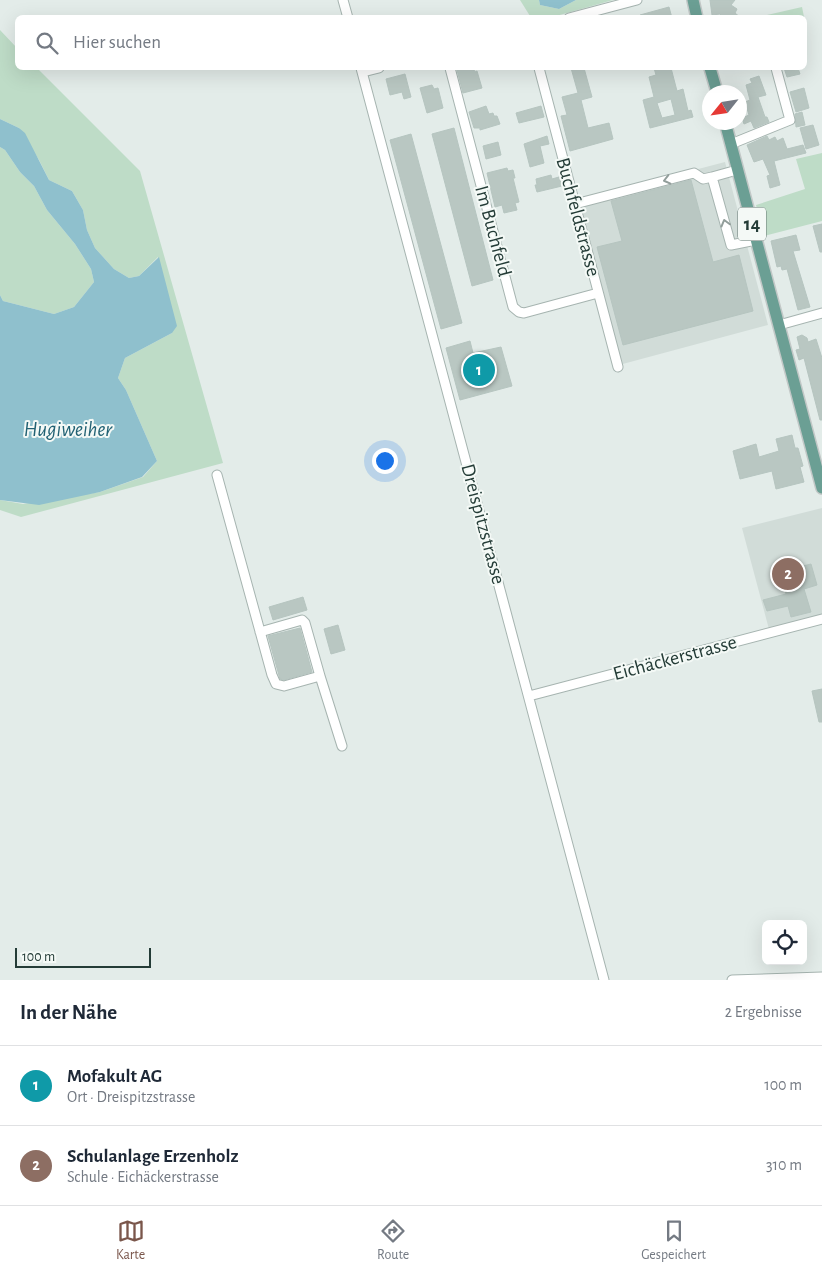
<!DOCTYPE html>
<html lang="de">
<meta charset="utf-8">
<style>
:root{--surface:#fff;--page:#f6f6f7;--text:#1f2937;--muted:#747a83;--line:#e0e1e3;--accent:#7a564b}
body{margin:0;font-family:"Alegreya Sans",sans-serif;background:var(--page);color:var(--text)}
.controls{position:absolute;right:15px;bottom:15px;display:grid;overflow:hidden;border-radius:8px;box-shadow:0 5px 20px #0002}
.controls button{width:45px;height:45px;display:grid;place-items:center;padding:0;border:0;border-bottom:1px solid var(--line);background:var(--surface);color:var(--text);font:25px sans-serif}
.compass{position:absolute;left:702px;top:85px;width:45px;height:45px;border-radius:50%;background:var(--surface);box-shadow:0 5px 20px #0002;rotate:240deg}
.scale{position:absolute;left:15px;bottom:12px;width:136px;box-sizing:border-box;padding-left:5px;border:2px solid #243c37;border-top:0;font-size:14px;line-height:18px;white-space:nowrap;color:#243c37;-webkit-text-stroke:4px #f4f9f6;paint-order:stroke}
.you{position:absolute;left:384px;top:460px;width:18px;height:18px;margin:-12px;border:4px solid #fff;border-radius:50%;background:#1a73e8;box-shadow:0 0 0 8px #1a73e833}
.badge{display:grid;place-items:center;width:32px;height:32px;border-radius:50%;background:var(--accent);color:#fff;font-size:16px;font-weight:700}
.pin{position:absolute;translate:-50% -50%;border:2px solid #fff;box-shadow:0 1px 5px #0006}
.list{margin:0;padding:0;list-style:none}
h2{display:flex;justify-content:space-between;align-items:center;height:65px;margin:0;padding:0 20px;font-size:21px}
h2 small{font-size:16px;font-weight:400;color:var(--muted)}
.list li{display:grid;grid-template-columns:32px 1fr auto;gap:15px;align-items:center;box-sizing:border-box;height:80px;padding:0 20px;border-top:1px solid var(--line)}
.list b{display:block;font-size:19px;white-space:nowrap}
.list p{margin:0;font-size:16px;white-space:nowrap;color:var(--muted)}
.list em{font-size:16px;font-style:normal;color:var(--muted)}
.icon{flex:none;width:28px;height:28px;fill:none;stroke:currentColor;stroke-width:2;stroke-linecap:round;stroke-linejoin:round}
.map{position:relative;flex:none;width:822px;height:980px;overflow:hidden}
.search{position:absolute;background:var(--surface);box-shadow:0 5px 20px #0002;left:15px;right:15px;top:15px;height:55px;display:flex;align-items:center;gap:12px;box-sizing:border-box;padding:0 18px;border-radius:8px;color:var(--muted);font-size:19px}
.sheet{height:225px;background:var(--surface)}
nav{display:flex;justify-content:space-around;align-items:center;box-sizing:border-box;height:70px;border-top:1px solid var(--line);background:var(--surface);font-size:14px;color:var(--muted)}
nav a{display:grid;justify-items:center;gap:2px}
nav .on{color:var(--accent)}
.map>svg:first-child{display:block}
</style>
<div class="map">
<svg width="822" height="980" viewBox="0 0 822 980">
<rect width="100%" height="100%" fill="#e3ece9"/>
<path fill="#d1dcd8" d="M725 162 768 325 619 365 576 201Z
M822 508V619L770 633 742 528Z"/>
<path fill="#bedcc7" d="M520 0H539L540 5 559 9 576 0H613L549 18 530 16Z
M802 7 804 17H767V15Z
M0 30 17 48 18 68H37L140 171 223 463 21 517 0 510V500L23 504 100 492 143 477 157 461 126 390 118 378 125 358 172 333 158 257 139 276 129 278 114 269 95 248 87 230 83 210 72 191 49 180 39 160 19 128 0 119Z
M0 147 5 150 20 172 34 186 47 210 75 244 91 269 94 282 74 307 54 314 3 301 0 295Z
M822 153V221L764 236 756 205 805 189 796 159Z"/>
<path fill="#8fc0cd" d="M539 0H576L559 9 540 5Z
M0 119 19 128 25 133 49 180 72 191 83 210 87 230 95 248 114 269 129 278 139 276 159 257 177 326 172 333 125 358 118 378 126 390 157 461 142 477 100 492 39 505 0 500V295L3 301 54 314 74 307 94 282 91 269 75 244 47 210 34 186 20 172 5 150 0 147Z"/>
<path fill="#b9c7c2" stroke="#b6c5c0" fill-rule="evenodd" d="M710 0H735L731 5 737 9 735 13 741 18H724L720 14 712 15Z
M669 7 672 18H640V15Z
M465 68H473L475 72 477 71 482 88 463 93 457 70Z
M571 68H584L592 97 581 100 588 128 609 123 613 139 570 151 561 116 567 115 562 97 578 93Z
M654 68H671L677 91 683 89 688 111 691 110 693 117 650 128 643 100 654 97 649 77 656 75ZM671 99 675 115 662 118 657 103Z
M784 68H798L800 74 787 77Z
M405 74 411 97 404 99 402 92 390 95 386 79Z
M759 76 766 95 758 97 765 117H767L769 122 754 128 751 121 744 124 742 118 749 115 745 102 750 100 746 85 752 83 750 79Z
M432 85 434 89 438 88 443 108 427 113 420 88Z
M804 88 809 108 796 112 790 92Z
M486 106 489 114 493 113 494 116H497L500 124 480 130V128H474L469 112Z
M541 106 544 117 519 123 516 113Z
M802 112 805 125 796 127 795 114Z
M813 125 819 145 806 149 800 128Z
M454 128 493 280 472 286 432 134Z
M411 134 462 323 441 329 390 140Z
M547 136 549 144 540 146 544 163 530 167 524 144Z
M767 136 769 140 775 137 777 141 783 138 787 149 803 145 806 153 774 161 780 185 770 188 767 176 770 175 763 159 754 162 747 145Z
M498 142 501 155 486 159 483 146Z
M507 168 508 171 513 170 515 178H513L519 202 515 203 517 210 504 213 502 205 495 207 487 173Z
M551 175 552 179 559 177 562 186 537 192 535 185H537L536 179Z
M691 180 713 262 739 255 753 311 623 345 597 247 622 241 611 201Z
M822 224V252H820L813 226Z
M796 235 800 250 793 251 810 307 798 310 787 269 782 270 781 266 777 267 771 241Z
M802 335 807 338 808 342 816 339 822 358V420H820L804 358 799 360 796 350 800 349 797 337Z
M470 341 473 353 501 347 512 386 460 400 446 348Z
M792 435 795 448H798L803 466 800 467 804 482 776 489 772 471 740 479 733 451 756 444 759 457 779 451 776 439Z
M811 564 817 585 804 589 811 612 791 617 788 606 767 611 763 600 786 594 785 589 789 588 787 579 793 577 791 569Z
M303 597 307 610 273 620 269 607Z
M338 625 345 650 331 654 324 629Z
M300 628 312 672 284 680 280 679 268 636Z
M822 689V722H819L812 691Z"/>
<g fill="none" stroke-linecap="round" stroke-linejoin="round">
<g stroke="#a6b4b0" stroke-width="11">
<path id="minor" d="M343 0 348 18
M569 18 637 0
M361 68 604 980
M450 68 513 307 519 312 524 313 598 293
M539 68 618 367
M363 72 379 68
M731 144 790 120 776 68
M737 170 712 177 731 245 756 240
M575 204 694 173 703 179 712 177
M779 325 822 313
M217 475 272 675 276 684 284 686 320 676 342 746
M260 632 302 620 305 623 320 676
M529 696 822 619
M732 980 822 977"/>
</g>
<g stroke="#c2c8c7" stroke-width="14">
<path id="major" d="M693 0 697 18
M710 68 717 92
M725 122 822 488"/>
</g>
<use href="#minor" stroke="#fff" stroke-width="9"/>
<use href="#major" stroke="#6b9f94" stroke-width="11"/>
</g>
<defs><path id="oneway-chevron" d="M-2-3.5L2.5 0L-2 3.5" fill="none" stroke-width="1.6" stroke-linecap="round" stroke-linejoin="round" transform="scale(1.25)"/></defs>
<g stroke="#929e9b">
<use href="#oneway-chevron" transform="translate(667 180) rotate(166)"/>
<use href="#oneway-chevron" transform="translate(725 223) rotate(-105)"/>
</g>
<g text-anchor="middle" dominant-baseline="central" stroke-width="4" stroke-linejoin="round" paint-order="stroke">
<rect fill="#f4f9f6" stroke="#627570" stroke-width="1" x="738" y="207.5" width="28" height="33" rx="4"/>
<g font-size="19" font-weight="bold" fill="#243c37">
<text x="752" y="224">14</text>
</g>
<g font-size="20" fill="#243c37" stroke="#f4f9f6">
<text transform="translate(578 217) rotate(75)">Buchfeldstrasse</text>
<text transform="translate(493 231) rotate(75)">Im Buchfeld</text>
<text transform="translate(483 524) rotate(75)">Dreispitzstrasse</text>
<text transform="translate(675 658) rotate(-15)">Eichäckerstrasse</text>
</g>
<g font-size="21" font-style="italic" fill="#226274" stroke="#f4f9f6">
<text x="68" y="429">Hugiweiher</text>
</g>
</g>
</svg>
<div class="controls">
<button><svg class="icon" aria-label="locate" viewBox="0 0 24 24"><circle cx="12" cy="12" r="6"/><path d="M12 2v4M12 18v4M2 12h4M18 12h4"/></svg></button>
</div>
<svg class="compass" viewBox="-18 -18 36 36"><path d="M0-13l5 13h-10z" fill="#e53935"/><path d="M0 13l5-13h-10z" fill="#747a83"/></svg>
<div class="scale">100 m</div>
<div class="you"></div>
<div class="pin badge" style="left:479px;top:370px;background:#0f9aa8">1</div>
<div class="pin badge" style="left:788px;top:574px;background:#8d6e63">2</div>
<div class="search"><svg class="icon" aria-label="search" viewBox="0 0 24 24"><circle cx="10" cy="10" r="6"/><path d="M15 15l6 6"/></svg>Hier suchen</div>
</div>
<section class="sheet">
<h2>In der Nähe<small>2 Ergebnisse</small></h2>
<ul class="list">
<li><span class="badge" style="background:#0f9aa8">1</span><div><b>Mofakult AG</b><p>Ort · Dreispitzstrasse</p></div><em>100 m</em></li>
<li><span class="badge" style="background:#8d6e63">2</span><div><b>Schulanlage Erzenholz</b><p>Schule · Eichäckerstrasse</p></div><em>310 m</em></li>
</ul>
</section>
<nav>
<a class="on"><svg class="icon" aria-label="map" viewBox="0 0 24 24"><path d="M3 6l6-2 6 2 6-2v14l-6 2-6-2-6 2zM9 4v14M15 6v14"/></svg>Karte</a>
<a><svg class="icon" aria-label="directions" viewBox="0 0 24 24"><path d="M12 3l9 9-9 9-9-9zM9 14v-3h6M13 9l2 2-2 2"/></svg>Route</a>
<a><svg class="icon" aria-label="saved" viewBox="0 0 24 24"><path d="M7 4h10v16l-5-4-5 4z"/></svg>Gespeichert</a>
</nav>
